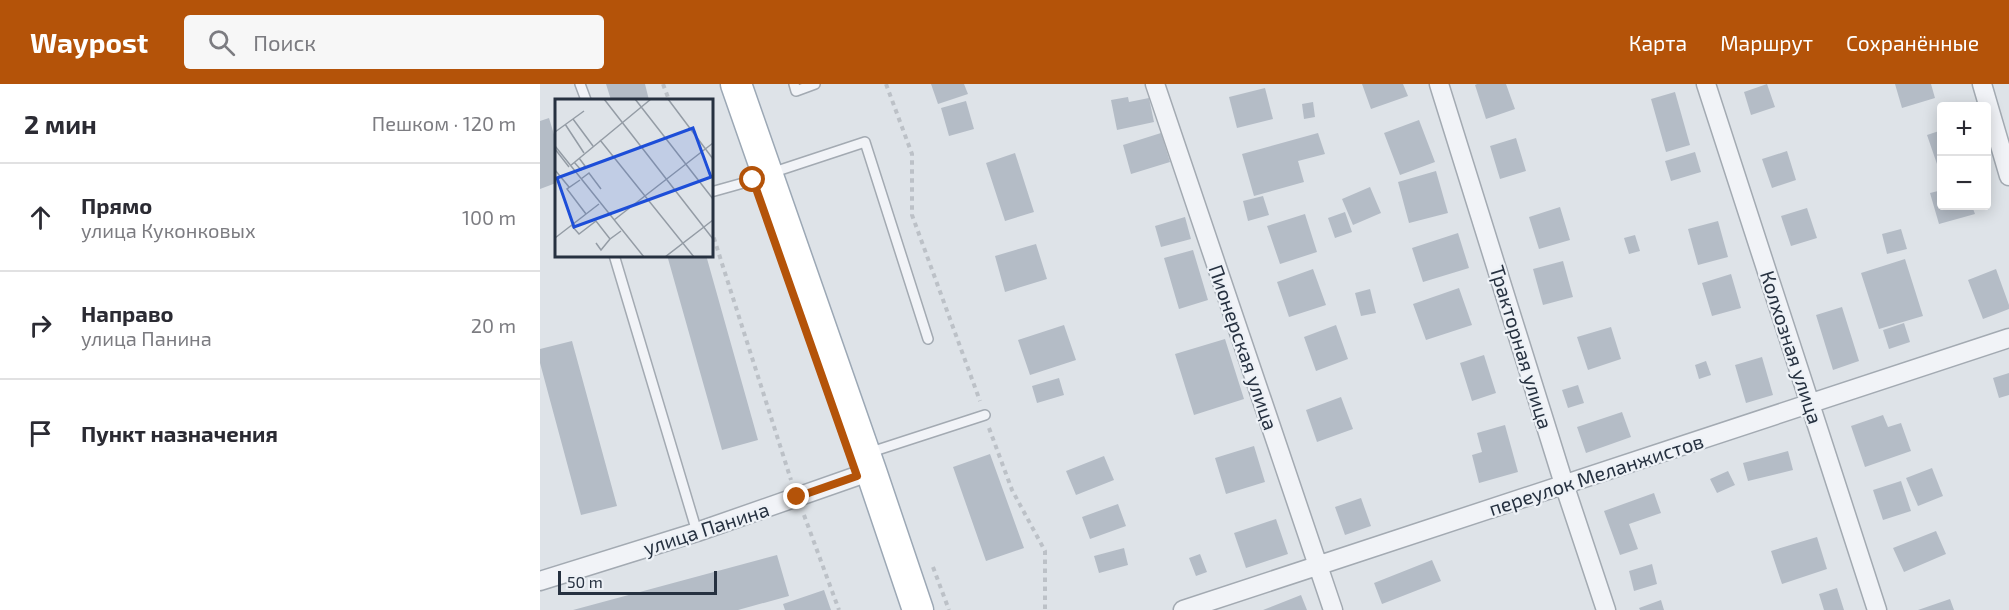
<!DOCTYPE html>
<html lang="ru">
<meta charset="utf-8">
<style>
:root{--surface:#fff;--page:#f7f7f7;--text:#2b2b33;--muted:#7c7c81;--line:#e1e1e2;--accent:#b45309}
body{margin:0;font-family:"Exo 2",sans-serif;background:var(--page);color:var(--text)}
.controls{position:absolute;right:18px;top:18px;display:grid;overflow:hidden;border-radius:6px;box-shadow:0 3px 15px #0003}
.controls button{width:54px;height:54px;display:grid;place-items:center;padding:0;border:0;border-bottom:2px solid var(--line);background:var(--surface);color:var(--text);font:30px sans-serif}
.scale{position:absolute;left:18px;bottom:15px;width:159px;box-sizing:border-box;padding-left:6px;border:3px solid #263140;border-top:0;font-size:16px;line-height:21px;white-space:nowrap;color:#263140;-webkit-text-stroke:4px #edf1f6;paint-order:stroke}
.stop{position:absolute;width:18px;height:18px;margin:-14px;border:4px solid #b45309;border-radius:50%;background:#fff}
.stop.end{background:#b45309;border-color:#fff;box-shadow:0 2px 6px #0008}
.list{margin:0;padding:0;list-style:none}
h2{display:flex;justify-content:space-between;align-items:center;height:78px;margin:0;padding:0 24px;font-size:26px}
h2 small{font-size:20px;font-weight:400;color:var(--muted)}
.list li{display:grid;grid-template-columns:39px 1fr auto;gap:18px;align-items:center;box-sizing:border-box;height:108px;padding:0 24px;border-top:2px solid var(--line)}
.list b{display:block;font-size:22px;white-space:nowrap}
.list p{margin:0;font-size:20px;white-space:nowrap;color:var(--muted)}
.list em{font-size:20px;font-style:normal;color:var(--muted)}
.icon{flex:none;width:33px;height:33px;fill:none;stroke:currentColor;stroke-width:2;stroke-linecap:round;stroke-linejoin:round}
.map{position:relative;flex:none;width:1469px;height:526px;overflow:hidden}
header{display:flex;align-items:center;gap:36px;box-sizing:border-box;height:84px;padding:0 30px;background:var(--accent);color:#fff}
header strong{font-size:28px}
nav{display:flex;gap:33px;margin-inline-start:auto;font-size:21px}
.search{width:420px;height:54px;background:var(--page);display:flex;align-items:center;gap:15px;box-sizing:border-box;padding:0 21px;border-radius:6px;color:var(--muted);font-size:22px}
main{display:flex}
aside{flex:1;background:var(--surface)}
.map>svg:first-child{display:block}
</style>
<header>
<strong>Waypost</strong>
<div class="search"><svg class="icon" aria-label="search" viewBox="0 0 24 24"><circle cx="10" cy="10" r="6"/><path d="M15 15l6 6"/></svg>Поиск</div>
<nav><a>Карта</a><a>Маршрут</a><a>Сохранённые</a></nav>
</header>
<main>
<aside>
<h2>2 мин<small>Пешком · 120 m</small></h2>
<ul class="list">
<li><svg class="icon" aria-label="ahead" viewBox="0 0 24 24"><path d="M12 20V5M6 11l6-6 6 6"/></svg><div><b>Прямо</b><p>улица Куконковых</p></div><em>100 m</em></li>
<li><svg class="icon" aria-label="right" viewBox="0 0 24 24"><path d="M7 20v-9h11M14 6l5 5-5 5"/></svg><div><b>Направо</b><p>улица Панина</p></div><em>20 m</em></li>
<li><svg class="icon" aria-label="arrive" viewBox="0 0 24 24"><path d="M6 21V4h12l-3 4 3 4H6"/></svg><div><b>Пункт назначения</b></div></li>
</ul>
</aside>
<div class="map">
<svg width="1469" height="526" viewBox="0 0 1469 526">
<rect width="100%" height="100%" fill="#dee3e8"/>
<path fill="#b4bcc6" d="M66 0H105L109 16H71Z
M391 0H424L428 10 398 20Z
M822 0H863L868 12 831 25Z
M937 0H966L975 25 946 35 935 1Z
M1227 0 1235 23 1211 31 1204 8Z
M1355 0H1391L1395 14 1362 24Z
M725 4 733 35 697 44 689 13Z
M1135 8 1150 61 1126 68 1111 15Z
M588 13 589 18 609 14 614 38 577 46 571 16Z
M426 17 434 45 409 52 401 24Z
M773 18 775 33 764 35 762 20Z
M9 34 16 57V99L0 105V37Z
M879 36 895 78 860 91 844 49Z
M1402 46V79L1397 80 1387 51Z
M621 49 630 78 591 90 583 61Z
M778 49 785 70 758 77 764 98 714 112 702 70Z
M976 54 986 87 960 95 950 62Z
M1247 67 1256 96 1232 104 1222 75Z
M1155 68 1161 88 1131 97 1125 77Z
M475 69 494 128 465 137 446 79Z
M896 87 908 129 869 139 858 98Z
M830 103 841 129 813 141 802 115Z
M1402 106V122H1432L1435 130 1399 140 1390 109Z
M723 112 729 131 708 137 703 117Z
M1020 123 1030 156 999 165 989 133Z
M1267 124 1277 154 1251 162 1241 132Z
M805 128 812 148 795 154 788 134Z
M765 130 777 168 740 180 727 142Z
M645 133 651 155 621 163 615 142Z
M1178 137 1188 173 1158 181 1148 145Z
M1361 145 1367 165 1347 170 1342 150Z
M918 149 929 184 883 198 872 164Z
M1095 151 1100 167 1089 170 1084 154Z
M496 160 507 195 465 208 455 172Z
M653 166 668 216 639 225 624 174Z
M127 171H166L218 356 182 366Z
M1365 175 1383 232 1339 245 1321 189Z
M1023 177 1033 213 1003 221 993 185Z
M773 185 786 221 749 233 737 198Z
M1456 185 1469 221V225L1443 235 1428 196Z
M1191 190 1201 224 1172 232 1162 199Z
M919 204 932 241 886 256 873 220Z
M830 205 836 229 821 232 815 209Z
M1302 223 1319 277 1293 286 1276 231Z
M1364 239 1370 258 1349 265 1343 246Z
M524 241 536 276 490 291 478 256Z
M796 241 808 275 776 287 764 253Z
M1071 243 1081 275 1048 286 1037 253Z
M685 255 704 315 654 331 635 270Z
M32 257 77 422 41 431 0 279V265Z
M944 271 956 309 932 317 920 279Z
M1222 273 1233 311 1206 319 1195 281Z
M1166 277 1171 291 1159 295 1155 281Z
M1469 289V311L1459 314 1453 294Z
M519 294 524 311 497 319 492 302Z
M1038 301 1044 319 1028 324 1022 306Z
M801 313 813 345 777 358 766 326Z
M1082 328 1091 353 1046 369 1037 343Z
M1343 331 1348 343 1361 339 1371 367 1325 383 1311 342Z
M965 341 978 388 939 399 932 371 942 368 937 349Z
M714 362 725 398 686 410 675 374Z
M1248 367 1253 386 1208 397 1203 379Z
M450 370 484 464 446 477 413 383Z
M564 372 574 396 536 411 526 387Z
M1392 384 1403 412 1378 422 1366 394Z
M1188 387 1195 401 1177 409 1170 395Z
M1361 397 1371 427 1343 436 1333 406Z
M1114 409 1121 429 1089 440 1098 465 1080 471 1064 427Z
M821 414 831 442 805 451 795 423Z
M578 420 586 442 550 455 542 433Z
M736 435 748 470 706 484 694 449Z
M1396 447 1406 470 1364 488 1353 464Z
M1277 453 1287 485 1242 500 1231 467Z
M584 464 588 481 559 489 554 472Z
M660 470 667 488 656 492 649 474Z
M237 471 249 512 198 526H33Z
M892 476 901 497 842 520 834 499Z
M1112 480 1117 500 1094 507 1089 487Z
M1297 504 1304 526H1284L1279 510Z
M284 506 291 526H245L243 520Z
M761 511 767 526H723Z
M1410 515 1414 526H1378Z
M1121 516 1124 526H1100L1099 524Z"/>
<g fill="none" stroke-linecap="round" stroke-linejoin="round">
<g stroke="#a3aab2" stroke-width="12">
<path id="lane" d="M40 0 46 16
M254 0 256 7 275 0
M231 89 325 58 388 255
M171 108 214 96
M74 171 157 448
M328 369 445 331"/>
</g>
<g stroke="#a3aab2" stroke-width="21">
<path id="street" d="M615 0 793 526
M899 0 1024 400 1066 526
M1166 0 1337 526
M1442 0 1469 92
M0 497 157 448 317 392
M643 526 1469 254"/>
</g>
<g stroke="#9ca8b5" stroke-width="33">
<path id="primary" d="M196 0 331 387 378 526"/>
</g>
<path stroke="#bcc1c7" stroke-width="4" stroke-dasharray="4.5 4.5" stroke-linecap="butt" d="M123 0 129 16
M346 0 372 70V131L440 317
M171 145 251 396
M449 344 472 406 505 467V526
M264 431 299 526
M393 483 409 526"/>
<use href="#lane" stroke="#f1f3f7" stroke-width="9"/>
<use href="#street" stroke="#f1f3f7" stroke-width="18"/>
<use href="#primary" stroke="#fff" stroke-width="30"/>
</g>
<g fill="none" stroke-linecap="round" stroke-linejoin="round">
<path stroke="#b45309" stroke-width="8" d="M213 96 317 392 257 413"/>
</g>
<g text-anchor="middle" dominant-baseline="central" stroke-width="4.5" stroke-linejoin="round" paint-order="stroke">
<g font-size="20" fill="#263140" stroke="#edf1f6">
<text transform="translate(704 263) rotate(71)">Пионерская улица</text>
<text transform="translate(982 263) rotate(73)">Тракторная улица</text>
<text transform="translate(1252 263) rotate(72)">Колхозная улица</text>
<text transform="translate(1056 390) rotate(-18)">переулок Меланжистов</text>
<text transform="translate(166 444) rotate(-18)">улица Панина</text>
</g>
</g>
<g transform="translate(15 15)">
<rect width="158" height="158" fill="#dee3e8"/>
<path fill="none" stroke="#949ca5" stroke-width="1.5" d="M49 0 158 140M80 0 158 100M113 0 158 60M18 20 38 47M10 25 29 54M0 33 29 12M45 41 139 158M0 47 89 158M0 50 14 68M19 63 26 71 30 67 24 59M15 67 96 0M0 71 14 88M26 80 34 74 46 90M25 81 12 90 31 115M59 121 158 44M17 127 24 135 41 122 55 140 66 132M0 139 44 105M41 144 46 151 55 140M110 158 158 121"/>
<path fill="#1d4ed8" fill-opacity="0.15" stroke="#1d4ed8" stroke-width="3" d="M138 29 156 78 19 128 2 79Z"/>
<rect width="158" height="158" fill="none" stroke="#263140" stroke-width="3"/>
</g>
</svg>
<div class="controls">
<button>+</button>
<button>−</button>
</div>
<div class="scale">50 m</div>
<div class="stop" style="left:213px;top:96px"></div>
<div class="stop end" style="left:257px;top:413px"></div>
</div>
</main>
